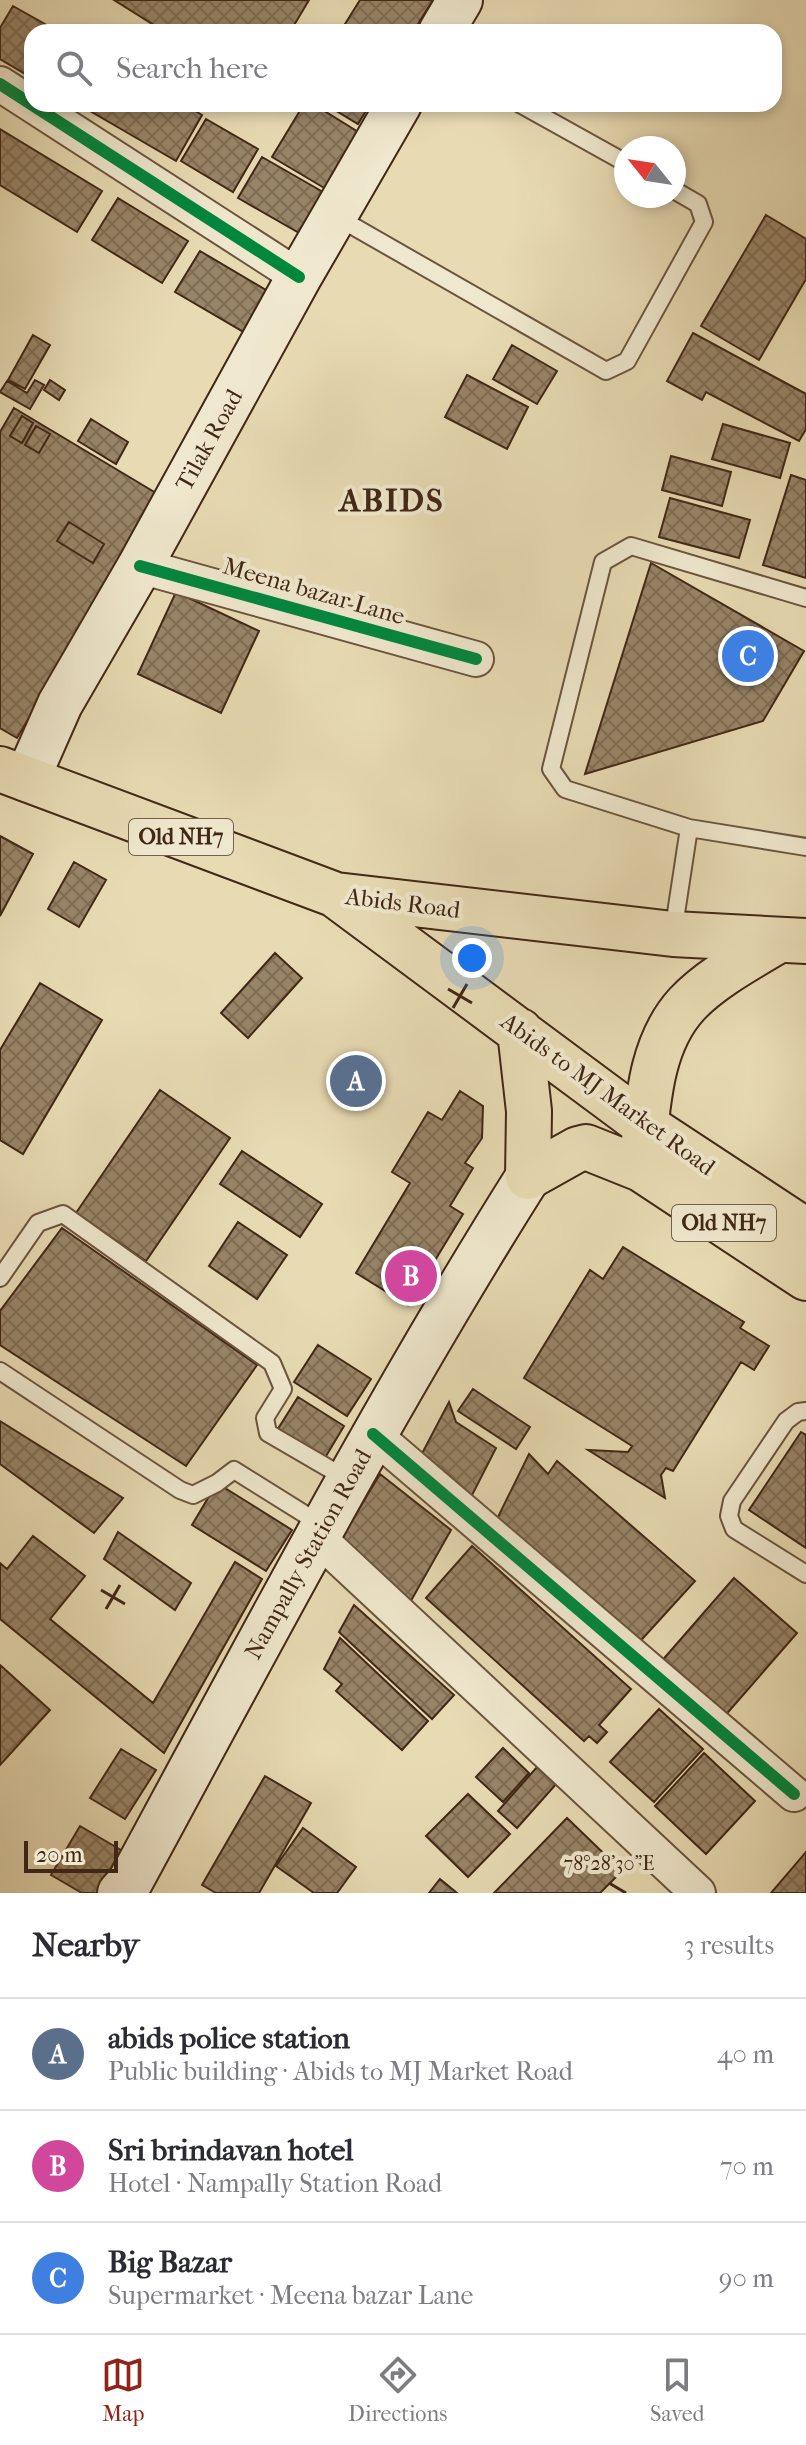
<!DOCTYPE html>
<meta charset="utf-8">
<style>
:root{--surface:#fff;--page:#f2f2f3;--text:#2b2b33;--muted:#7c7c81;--line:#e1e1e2;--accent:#8f2418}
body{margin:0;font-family:"IM FELL French Canon",serif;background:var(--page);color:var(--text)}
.compass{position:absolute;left:614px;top:136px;width:72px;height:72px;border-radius:50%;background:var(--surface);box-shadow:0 4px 12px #0003;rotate:300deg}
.scale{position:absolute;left:24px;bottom:20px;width:94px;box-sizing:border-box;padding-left:8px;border:4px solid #412716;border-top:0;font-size:22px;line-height:28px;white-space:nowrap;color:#412716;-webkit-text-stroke:6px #f0e8ce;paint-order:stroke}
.you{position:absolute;left:472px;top:958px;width:28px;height:28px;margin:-20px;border:6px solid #fff;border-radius:50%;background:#1a73e8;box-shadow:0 0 0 12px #1a73e833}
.badge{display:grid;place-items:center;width:52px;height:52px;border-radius:50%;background:var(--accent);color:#fff;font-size:26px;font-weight:700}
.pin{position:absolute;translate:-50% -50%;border:4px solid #fff;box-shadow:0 2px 8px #0006}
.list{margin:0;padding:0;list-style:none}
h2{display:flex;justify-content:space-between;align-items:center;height:104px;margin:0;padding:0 32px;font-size:34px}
h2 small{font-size:26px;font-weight:400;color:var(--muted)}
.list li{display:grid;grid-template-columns:52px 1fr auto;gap:24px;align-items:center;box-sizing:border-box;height:112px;padding:0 32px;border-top:2px solid var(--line)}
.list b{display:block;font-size:30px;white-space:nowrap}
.list p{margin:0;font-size:26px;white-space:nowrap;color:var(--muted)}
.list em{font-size:26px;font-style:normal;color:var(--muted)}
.icon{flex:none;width:44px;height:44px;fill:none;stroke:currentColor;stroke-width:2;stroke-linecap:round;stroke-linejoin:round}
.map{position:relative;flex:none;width:806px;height:1893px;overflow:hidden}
.search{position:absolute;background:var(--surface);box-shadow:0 4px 12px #0003;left:24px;right:24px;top:24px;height:88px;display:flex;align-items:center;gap:20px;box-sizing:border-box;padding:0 28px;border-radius:24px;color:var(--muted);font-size:30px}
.sheet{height:440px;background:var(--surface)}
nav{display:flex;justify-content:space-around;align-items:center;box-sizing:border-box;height:112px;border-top:2px solid var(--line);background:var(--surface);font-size:22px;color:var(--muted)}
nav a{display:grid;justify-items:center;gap:4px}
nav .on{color:var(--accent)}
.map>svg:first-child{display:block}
</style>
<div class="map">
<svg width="806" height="1893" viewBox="0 0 806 1893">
<defs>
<pattern id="building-cross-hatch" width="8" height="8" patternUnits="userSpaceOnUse" patternTransform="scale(2)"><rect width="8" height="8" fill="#988568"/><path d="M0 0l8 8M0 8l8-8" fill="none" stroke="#7e6d55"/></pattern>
</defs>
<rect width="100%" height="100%" fill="#e8dbb4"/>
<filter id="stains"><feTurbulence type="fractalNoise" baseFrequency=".0025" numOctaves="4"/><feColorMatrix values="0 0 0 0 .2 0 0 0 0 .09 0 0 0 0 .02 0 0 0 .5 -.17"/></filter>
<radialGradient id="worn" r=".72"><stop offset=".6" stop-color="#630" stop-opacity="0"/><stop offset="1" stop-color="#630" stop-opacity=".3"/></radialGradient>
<path fill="url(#building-cross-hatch)" stroke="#412716" stroke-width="2" d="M114 0H309L290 32H165Z
M360 0H433L413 32H340Z
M13 6 59 32H32V78L0 59V28Z
M78 104H184L202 115 176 161Z
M304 104H313L360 133 326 189 272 157Z
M325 104H370L358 124Z
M206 119 258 149 233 192 181 161Z
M0 129 102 191 77 232 0 185Z
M262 157 337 200 313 241 238 198Z
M118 198 188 241 162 283 92 240Z
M766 215 806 239V279L759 360 701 326Z
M200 251 283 300 259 341 175 292Z
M693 333 806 394V429L799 441 706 392 702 400 667 381Z
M33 335 50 345 25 389 8 380Z
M512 345 557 371 537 404 493 379Z
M467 375 528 407 507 449 445 417Z
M35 380 44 385 30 409 0 392 7 381 27 393Z
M50 380 65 390 59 400 44 390Z
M14 408 161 496 17 738 0 728V432Z
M22 416 33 423 22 443 10 436Z
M91 419 128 442 116 464 78 441Z
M723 424 790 443 780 478 712 459Z
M36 426 50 434 39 453 25 445Z
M671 456 731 472 722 506 662 490Z
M791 475 806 480V578L763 565Z
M670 498 750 520 739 558 659 537Z
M69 522 104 544 93 563 57 541Z
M651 563 804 651 763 721 585 774Z
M176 592 259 631 221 713 138 674Z
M0 836 33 854 0 916Z
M74 862 106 880 79 927 48 909Z
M275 953 302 978 248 1038 221 1013Z
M40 983 102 1020 23 1154 0 1140V1050Z
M160 1090 230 1138 146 1261 76 1213Z
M460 1091 483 1106 482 1138 465 1163 473 1168 450 1206 463 1214 408 1305 356 1273 410 1183 392 1172 428 1112 442 1120Z
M242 1151 322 1204 300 1237 220 1184Z
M238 1222 287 1255 257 1299 209 1266Z
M62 1228 257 1365 186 1466 0 1345V1311Z
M623 1247 744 1322 740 1328 769 1346 754 1370 741 1362 673 1471 666 1468 661 1475 665 1498 588 1450 628 1452 632 1446 524 1378 590 1270 603 1279Z
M318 1345 371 1379 347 1416 294 1382Z
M473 1389 530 1427 516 1449 458 1411Z
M298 1397 344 1426 323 1461 276 1432Z
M449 1402 456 1422 496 1448 468 1503 416 1465Z
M0 1421 123 1498 94 1533 0 1464Z
M801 1432 806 1435V1548L749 1510Z
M529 1454 548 1474 557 1461 695 1581 634 1648 497 1519Z
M380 1474 451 1530 408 1606 338 1544Z
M217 1483 292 1530 266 1571 192 1525Z
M118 1532 191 1583 175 1610 104 1559Z
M33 1536 85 1576 50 1619 153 1703 235 1562 262 1579 164 1753 0 1619V1563L7 1569Z
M472 1546 631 1689 599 1725 607 1732 597 1743 589 1736 584 1741 426 1598Z
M734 1578 797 1633 723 1718 660 1663Z
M354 1605 454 1695 432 1719 339 1632Z
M340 1638 428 1721 402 1750 336 1691 342 1684 324 1669Z
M0 1665 50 1710 0 1765Z
M659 1709 703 1749 654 1802 610 1762Z
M503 1748 529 1773 503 1802 476 1777Z
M121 1749 156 1770 125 1819 90 1798Z
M704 1753 755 1801 706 1854 655 1806Z
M538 1766 557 1783 517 1828 498 1811Z
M265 1776 311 1803 259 1893H216L202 1885Z
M468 1794 510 1834 468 1877 426 1836Z
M567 1818 622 1871 600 1893H494Z
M80 1826 121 1850 97 1893H82L51 1875Z
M303 1828 356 1867 337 1893H314L276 1866Z
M806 1852V1893H771Z
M440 1879 457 1893H429Z"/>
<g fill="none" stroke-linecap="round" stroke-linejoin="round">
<g stroke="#6b543e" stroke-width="20">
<path id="service" d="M520 104 626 163
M337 217 606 371 627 361 704 222 698 204 674 190
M689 828 565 789 551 769 603 562 631 546 806 598
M673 933 689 828 806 847
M0 1278 38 1223 63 1214 272 1363 283 1389 265 1418 268 1433 347 1479
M0 1371 180 1490 193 1495 217 1483 234 1470 322 1525
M806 1411 798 1412 786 1421 732 1501 729 1516 734 1529 806 1574"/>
</g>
<g stroke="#6b543e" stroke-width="38">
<path id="minor" d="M0 84 299 277
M140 566 476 659
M373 1434 794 1794
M317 1537 698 1893"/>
</g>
<g stroke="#412716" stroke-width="48">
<path id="secondary" d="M441 32 460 0
M27 779 60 704 140 566 299 277 399 104
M120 1893 130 1882C259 1644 384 1405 528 1177"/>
</g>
<g stroke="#412716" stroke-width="48">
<path id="primary" d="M0 769 336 895 673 934 806 941
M338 897 645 1125 806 1231
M520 1031 529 1111 528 1177 578 1149 586 1147 641 1169 806 1278
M643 1151C648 1101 651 1043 687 1004 710 979 749 958 779 940"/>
</g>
<use href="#service" stroke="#f0e8ce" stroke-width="16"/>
<use href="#minor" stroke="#f0e8ce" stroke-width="34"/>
<use href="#secondary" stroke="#f0e8ce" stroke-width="44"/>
<use href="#primary" stroke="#e8dbb4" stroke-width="44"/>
<g stroke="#f0e8ce" stroke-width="17">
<path id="cycleway" d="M0 84 299 277
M140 566 476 659
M373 1434 794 1794"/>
</g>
<use href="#cycleway" stroke="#00873e" stroke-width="12"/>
</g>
<path fill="none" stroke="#412716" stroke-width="3" d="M448 989 472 1003M453 1008 467 984M101 1590 125 1604M106 1609 120 1585M609 1883 626 1893"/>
<g text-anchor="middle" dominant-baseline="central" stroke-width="8" stroke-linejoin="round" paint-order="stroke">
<g fill="#f0e8ce" stroke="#76614d" stroke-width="2">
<rect x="129" y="819" width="104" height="36" rx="6"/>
<rect x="672" y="1205" width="104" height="36" rx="6"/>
</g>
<g font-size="22" font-weight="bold" fill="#412716">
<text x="181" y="837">Old NH7</text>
<text x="724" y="1223">Old NH7</text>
</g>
<g font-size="24" fill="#412716" stroke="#f0e8ce">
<text transform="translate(209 440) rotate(-61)">Tilak Road</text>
<text transform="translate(314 591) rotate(16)">Meena bazar Lane</text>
<text transform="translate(403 903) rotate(7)">Abids Road</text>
<text transform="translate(608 1094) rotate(36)">Abids to MJ Market Road</text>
<text transform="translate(308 1554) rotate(-61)">Nampally Station Road</text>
</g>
<g font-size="32" font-weight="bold" letter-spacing="2" fill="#412716" stroke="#f0e8ce">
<text x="392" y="500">ABIDS</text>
</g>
</g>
<g font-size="20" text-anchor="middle" fill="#412716" stroke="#f0e8ce" stroke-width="8" stroke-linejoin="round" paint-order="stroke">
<text x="609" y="1870">78°28'30"E</text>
</g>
<rect width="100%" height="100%" filter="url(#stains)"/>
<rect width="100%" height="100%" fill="url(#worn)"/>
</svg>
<svg class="compass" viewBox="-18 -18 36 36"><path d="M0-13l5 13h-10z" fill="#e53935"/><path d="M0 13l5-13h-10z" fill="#7c7c81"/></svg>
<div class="scale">20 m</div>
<div class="you"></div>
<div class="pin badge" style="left:356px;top:1081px;background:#5c6f8a">A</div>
<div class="pin badge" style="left:411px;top:1276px;background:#d1479c">B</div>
<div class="pin badge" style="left:748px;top:656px;background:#3f7fe0">C</div>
<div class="search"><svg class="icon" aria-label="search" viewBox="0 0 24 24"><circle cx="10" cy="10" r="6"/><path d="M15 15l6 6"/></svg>Search here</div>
</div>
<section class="sheet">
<h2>Nearby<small>3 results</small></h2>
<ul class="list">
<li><span class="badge" style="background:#5c6f8a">A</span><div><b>abids police station</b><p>Public building · Abids to MJ Market Road</p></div><em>40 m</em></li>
<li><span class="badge" style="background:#d1479c">B</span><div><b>Sri brindavan hotel</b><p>Hotel · Nampally Station Road</p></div><em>70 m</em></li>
<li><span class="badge" style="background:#3f7fe0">C</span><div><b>Big Bazar</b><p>Supermarket · Meena bazar Lane</p></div><em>90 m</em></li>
</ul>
</section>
<nav>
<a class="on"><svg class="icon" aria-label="map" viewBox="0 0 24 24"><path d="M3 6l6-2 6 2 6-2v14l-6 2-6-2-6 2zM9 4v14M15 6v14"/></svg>Map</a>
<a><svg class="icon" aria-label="directions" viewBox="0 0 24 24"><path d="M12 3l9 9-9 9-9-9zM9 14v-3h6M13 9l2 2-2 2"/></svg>Directions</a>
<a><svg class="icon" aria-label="saved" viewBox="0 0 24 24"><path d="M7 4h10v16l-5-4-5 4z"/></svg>Saved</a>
</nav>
